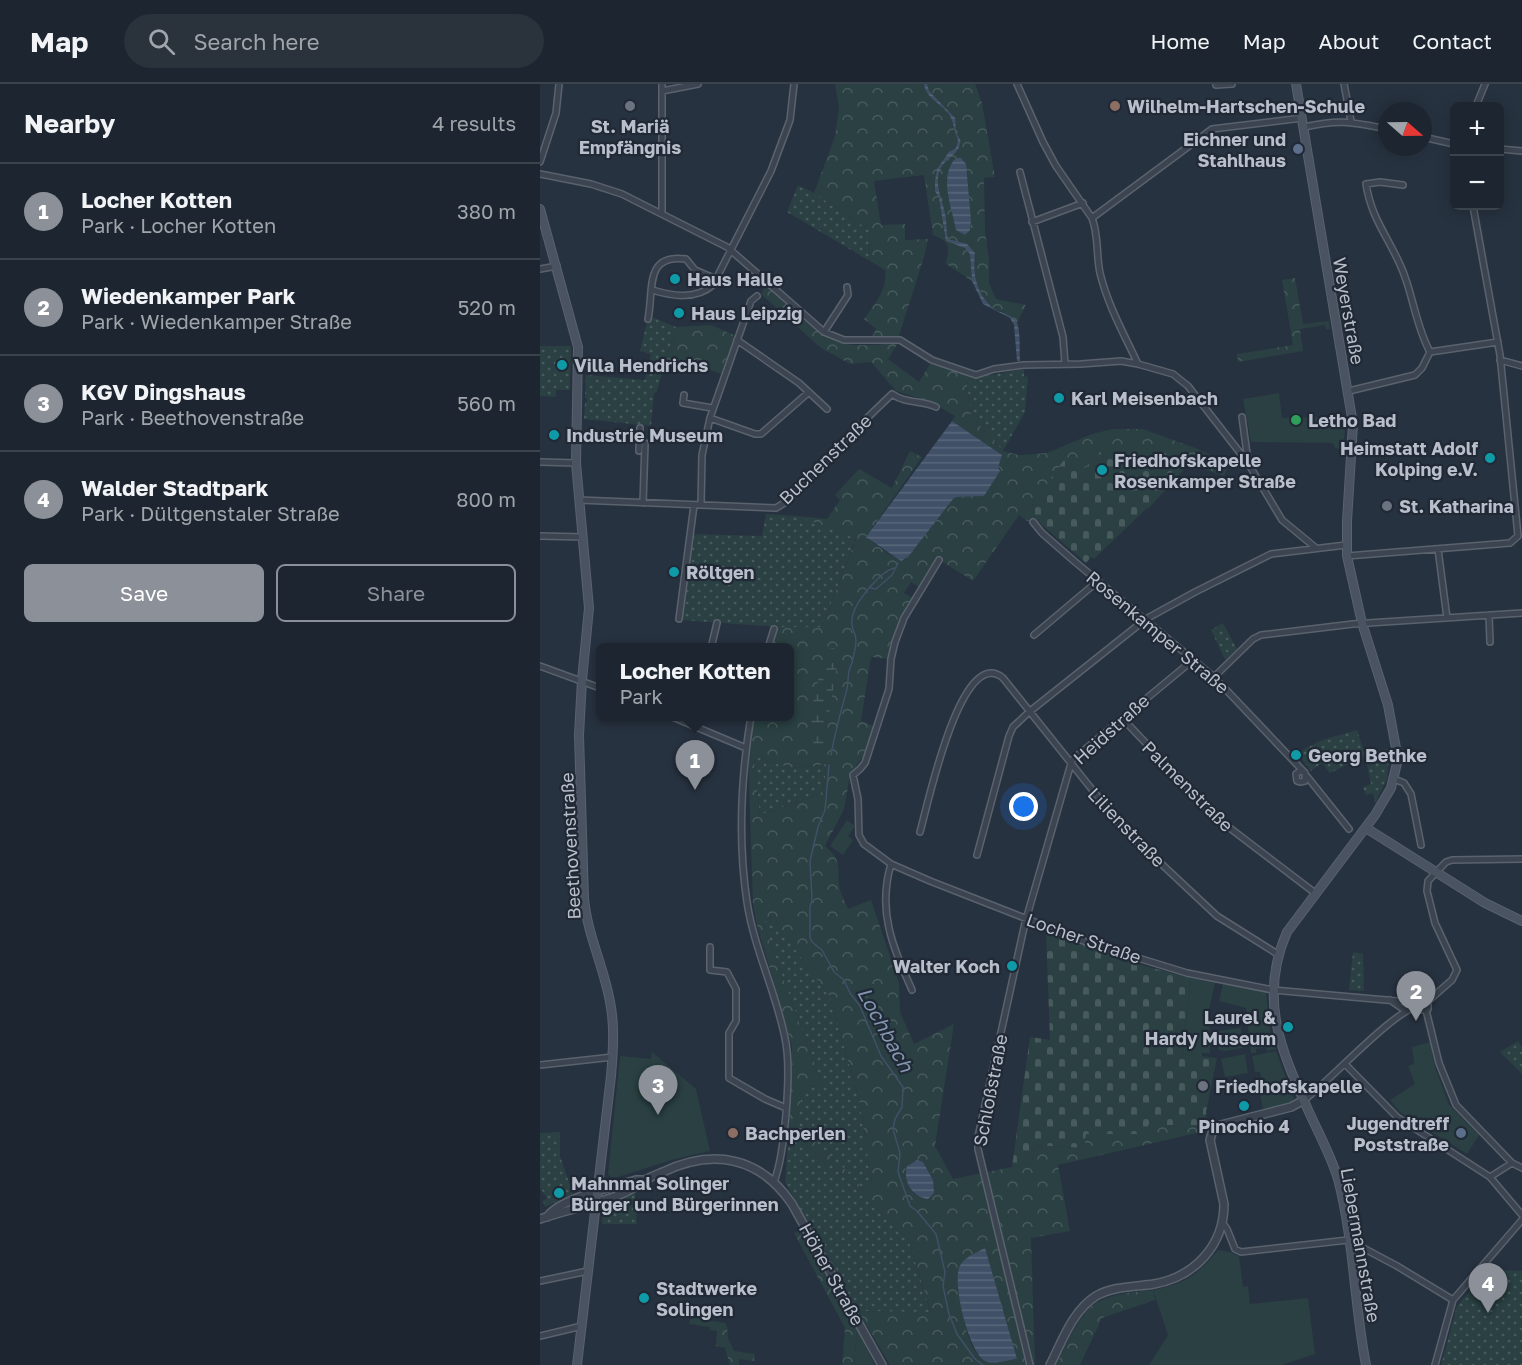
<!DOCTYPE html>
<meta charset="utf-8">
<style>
:root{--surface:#1d2630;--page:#2a323c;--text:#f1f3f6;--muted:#a0a5ab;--line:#3b434c;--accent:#8c9099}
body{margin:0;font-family:"Golos Text",sans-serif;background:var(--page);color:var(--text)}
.controls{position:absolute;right:18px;top:18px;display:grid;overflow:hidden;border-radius:9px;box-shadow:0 3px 15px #0003}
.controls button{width:54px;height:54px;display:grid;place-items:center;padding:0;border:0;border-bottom:2px solid var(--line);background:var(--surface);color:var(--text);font:30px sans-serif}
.compass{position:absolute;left:838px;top:18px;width:54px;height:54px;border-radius:50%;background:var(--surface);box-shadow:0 3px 15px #0003;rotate:110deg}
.you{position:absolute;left:484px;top:723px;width:21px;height:21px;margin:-15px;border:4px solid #fff;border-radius:50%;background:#1a73e8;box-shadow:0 0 0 9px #1a73e833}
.badge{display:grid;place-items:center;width:39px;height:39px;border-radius:50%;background:var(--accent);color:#fff;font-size:20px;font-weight:700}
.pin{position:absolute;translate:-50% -50px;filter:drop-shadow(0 2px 3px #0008)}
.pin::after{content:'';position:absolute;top:32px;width:21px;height:18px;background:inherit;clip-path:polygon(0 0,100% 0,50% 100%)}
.popup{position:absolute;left:56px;top:559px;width:198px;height:78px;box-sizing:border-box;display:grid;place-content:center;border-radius:9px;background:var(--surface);filter:drop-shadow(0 2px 4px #0005);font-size:20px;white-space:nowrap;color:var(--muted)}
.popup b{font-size:22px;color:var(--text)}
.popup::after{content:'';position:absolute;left:50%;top:100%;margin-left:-12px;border:12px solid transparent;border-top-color:var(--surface)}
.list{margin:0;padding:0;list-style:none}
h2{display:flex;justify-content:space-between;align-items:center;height:78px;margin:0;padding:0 24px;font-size:26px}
h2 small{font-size:20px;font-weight:400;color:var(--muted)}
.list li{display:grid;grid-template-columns:39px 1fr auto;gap:18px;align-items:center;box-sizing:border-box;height:96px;padding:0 24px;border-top:2px solid var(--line)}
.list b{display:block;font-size:22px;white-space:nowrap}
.list p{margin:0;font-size:20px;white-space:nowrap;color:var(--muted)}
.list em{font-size:20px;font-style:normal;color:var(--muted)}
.actions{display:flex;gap:12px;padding:18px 24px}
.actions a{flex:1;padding:14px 0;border:2px solid var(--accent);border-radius:9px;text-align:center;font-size:21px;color:var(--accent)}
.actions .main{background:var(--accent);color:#fff}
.icon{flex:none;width:33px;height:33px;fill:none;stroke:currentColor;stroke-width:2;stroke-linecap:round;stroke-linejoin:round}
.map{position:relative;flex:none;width:982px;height:1281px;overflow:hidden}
header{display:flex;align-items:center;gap:36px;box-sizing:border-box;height:84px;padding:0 30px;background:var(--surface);border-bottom:2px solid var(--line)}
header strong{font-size:28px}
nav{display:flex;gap:33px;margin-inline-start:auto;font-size:21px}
.search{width:420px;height:54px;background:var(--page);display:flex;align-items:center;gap:15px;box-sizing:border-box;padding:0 21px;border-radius:33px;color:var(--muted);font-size:22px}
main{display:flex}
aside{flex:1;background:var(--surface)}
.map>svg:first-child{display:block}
</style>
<header>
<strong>Map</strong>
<div class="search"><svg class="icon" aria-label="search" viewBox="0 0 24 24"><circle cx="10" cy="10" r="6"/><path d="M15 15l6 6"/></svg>Search here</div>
<nav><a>Home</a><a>Map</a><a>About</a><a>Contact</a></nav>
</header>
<main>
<aside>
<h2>Nearby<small>4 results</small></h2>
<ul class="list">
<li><span class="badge">1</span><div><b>Locher Kotten</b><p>Park · Locher Kotten</p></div><em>380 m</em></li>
<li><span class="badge">2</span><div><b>Wiedenkamper Park</b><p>Park · Wiedenkamper Straße</p></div><em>520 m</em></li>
<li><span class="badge">3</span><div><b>KGV Dingshaus</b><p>Park · Beethovenstraße</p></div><em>560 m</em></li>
<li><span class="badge">4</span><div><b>Walder Stadtpark</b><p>Park · Dültgenstaler Straße</p></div><em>800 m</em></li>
</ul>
<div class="actions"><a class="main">Save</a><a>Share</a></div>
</aside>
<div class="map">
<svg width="982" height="1281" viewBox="0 0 982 1281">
<defs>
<pattern id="grass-dots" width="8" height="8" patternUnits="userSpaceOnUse" patternTransform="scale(1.5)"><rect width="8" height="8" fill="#2a4042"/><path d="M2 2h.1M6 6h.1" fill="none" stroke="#475a5c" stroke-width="1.8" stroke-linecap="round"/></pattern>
<pattern id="forest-crowns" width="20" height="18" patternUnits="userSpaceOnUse" patternTransform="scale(1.5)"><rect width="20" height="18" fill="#2a4042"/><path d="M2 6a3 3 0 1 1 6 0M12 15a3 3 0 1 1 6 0" fill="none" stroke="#475a5c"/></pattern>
<pattern id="wetland-marsh" width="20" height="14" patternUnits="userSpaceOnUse" patternTransform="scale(1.5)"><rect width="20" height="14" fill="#2a4042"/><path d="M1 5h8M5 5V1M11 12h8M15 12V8" fill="none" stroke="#475a5c"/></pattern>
<pattern id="cemetery-stones" width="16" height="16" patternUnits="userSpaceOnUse" patternTransform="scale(1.5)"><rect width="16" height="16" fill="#2a4042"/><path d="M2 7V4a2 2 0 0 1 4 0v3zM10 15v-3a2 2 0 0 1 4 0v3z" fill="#475a5c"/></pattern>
<pattern id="water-rules" width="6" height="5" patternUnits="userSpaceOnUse" patternTransform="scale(1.5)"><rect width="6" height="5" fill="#3f5067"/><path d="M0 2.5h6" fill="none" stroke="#59677b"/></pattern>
</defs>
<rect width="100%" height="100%" fill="#273240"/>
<path fill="url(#grass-dots)" d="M258 101 274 109 329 146 330 177 247 128Z
M112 233 136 243 117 307 114 310 111 342 44 335 45 318H47V315L45 314 46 291 105 296 111 270 100 267 107 238H111Z
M0 262H31L30 306H16V313L0 312Z
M484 285V292L488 293 485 328 463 367 431 332 427 300 433 294Z
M226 430 258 432 316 454 282 543H238L141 536 152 450 222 452Z
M683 539 697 565 685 576 671 546Z
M817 646 824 668 850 665 847 695 835 719 833 709 826 711 823 703 831 700 825 672 790 689 782 679 771 687 757 669 782 656Z
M218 673C250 685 252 686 286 680L285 696 281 709 220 731 214 678Z
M232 833 290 913 319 1016 332 1098 324 1106 300 1081 296 1085 369 1158 391 1229 318 1227 245 1098 249 1044 287 1081 294 1075 256 1039 263 1004 282 1000 223 839Z
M813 868 823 870 824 907 809 906Z
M978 957 982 963V990L960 968Z
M20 1048V1072L33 1110 5 1123 3 1117 7 1114 0 1104V1049Z
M95 1109 97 1140H62L63 1127 65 1124Z
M953 1180 959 1186 982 1187V1281H901L917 1222Z"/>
<path fill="url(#forest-crowns)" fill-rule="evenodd" d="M295 0H435L442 19 455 93 444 94 445 147 449 174V199L456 215 486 221 477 239C469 227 454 228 445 217 435 204 436 186 430 170L432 197 406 180C409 162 411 158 393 151L384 91 334 97 341 141 365 140V156L388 155 384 173 359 252 332 253 336 245 324 235C335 219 348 205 345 186L330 177 329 146 274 109 295 52 299 24ZM406 94 427 106 431 142 408 104Z
M755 194 763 240 789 237 790 245H786L785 241 760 245 763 267 698 278 697 270 753 261 742 196Z
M226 201C249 221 276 253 306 260 323 263 341 260 358 259L348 275 379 298 391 278 433 294 427 300 431 332 463 367 479 371 507 369 552 350 573 345H603L655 364 690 379 684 392 649 380 575 367 544 385 492 421 495 435 487 437 479 431 433 497 398 475 380 504 371 498 364 509 374 515C362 535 353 553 349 575L331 573 321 637 334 642 326 668 310 691 304 725 285 762C304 777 296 786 300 806 302 813 306 819 308 825L331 816 359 899 360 928 374 960 414 940 395 1062 413 1095 492 1079 494 1061 544 1064 546 1050H607V1041H660L661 1048 518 1081 530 1147 491 1154 495 1281H350L318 1227 391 1228 369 1158 296 1085 300 1080 324 1106 332 1098 319 1016 290 913 231 833 223 839 282 1000 263 1004 256 1039 294 1075 287 1081 249 1044 252 962 217 841 213 820 208 669 215 633 249 632V564L231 563 238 543H282L316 455 258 432 287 435 300 416 295 411 319 385 352 404 370 367 382 373 326 453C337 461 352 475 365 476L413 415 415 413 444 411 458 384 462 371 412 337 415 332 389 317 356 307 331 278 310 280 281 264 221 210ZM218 673C250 685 252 686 286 680L285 696 281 709 220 731 214 678ZM377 1076 383 1078 393 1096 375 1111C370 1105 361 1089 368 1081 370 1079 374 1078 377 1076ZM419 1185 477 1274V1275C469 1276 457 1280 449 1278 423 1271 419 1207 419 1185Z
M171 241 196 252 181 290C164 282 144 283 126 278L136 243Z
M259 1146 317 1245 314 1281H302L305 1244 254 1149Z
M613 1206 615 1216 562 1234 540 1281H516C526 1263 539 1228 558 1218 574 1209 595 1208 613 1206Z
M156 1227 161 1228 160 1235 185 1239 187 1242 188 1254 194 1267 215 1270 214 1277 199 1275V1281H190L185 1264 176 1262 177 1247 170 1246V1243L149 1240 151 1233H156Z"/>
<path fill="url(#wetland-marsh)" d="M294 564 299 568 285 656 283 664 277 666C262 648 279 585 289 565Z"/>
<path fill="url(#cemetery-stones)" d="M567 361 575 367 649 380 608 425 607 424 554 475 551 473 546 479 495 435 492 422 523 377 533 375 545 384Z
M506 849 601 881 651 894 643 970 677 974 666 1028 667 1038 660 1041H608L607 1050H546L544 1064 494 1061 492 1079 472 1083 490 953 510 956Z"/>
<path fill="#2a4042" d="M739 309 742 334 806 333 803 365 795 364 793 359 711 358 703 315Z
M307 736 315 742 308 752 313 756 303 771 290 762Z
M651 894 675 899 669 926 670 969H662V973L643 970Z
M683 900 726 908 730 946 736 965 727 967 726 963 716 965V969H711L706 924 679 917Z
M701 944 703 964 686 967 679 966 677 947Z
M890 958 895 983 909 1021 939 1051 927 1070 860 1028 850 1016 875 1000 868 982 874 980 872 963Z
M736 967 754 1015 745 1021 723 1025 720 1009 724 1008 720 988H715L712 972Z
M112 968 156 1005 170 1067 135 1075 78 1093H71L68 1090 80 972 111 975Z
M705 970 708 989 685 993 681 975Z
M678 1166 690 1168 699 1172 703 1203 708 1202 710 1220 768 1214 775 1270 742 1281H609L628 1251 613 1206C645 1200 658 1191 678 1166Z
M317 1245 335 1281H314Z"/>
<path fill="url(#water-rules)" d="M384 0H387L389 7 415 34C416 38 415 44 416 48 417 53 422 54 420 60 418 71 404 75 400 86 393 102 405 120 406 136 407 143 406 148 408 155L427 160 435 169C432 191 438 216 458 227 465 230 473 231 477 239 481 250 479 266 480 277H477L474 241 470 234 443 220 432 197 430 170 425 164 406 157 399 114 395 107V97L397 85 409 68 416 64 418 56C414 47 414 37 408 29 400 19 386 14 384 0Z
M416 74H421L426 80 431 136 430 146 425 151 416 146C412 124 398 92 416 74Z
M412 337 462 371 458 384 460 387 444 412 416 413 413 415 368 473 361 477 326 453Z
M377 1076 383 1078 393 1096 394 1109 388 1115C373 1114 362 1097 367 1082Z
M445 1164 477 1275C468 1276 454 1281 445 1277 428 1267 413 1201 419 1184 423 1173 436 1169 445 1164Z"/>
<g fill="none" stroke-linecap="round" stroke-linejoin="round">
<path stroke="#3f5067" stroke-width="1.5" d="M331 504 336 505 352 491 358 479
M291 671C295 648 301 627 307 605 308 599 308 593 309 587 310 582 313 579 313 574 314 569 316 563 316 557 316 547 309 544 313 530 317 516 340 488 354 484
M289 681 285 726 278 743 270 777 272 816 270 823V853L272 858 282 866 294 888 304 896 310 909 320 922 341 972 363 1003 362 1023 355 1035 353 1045 360 1069 358 1088 370 1122 377 1127 396 1150 405 1188 403 1202 409 1230 417 1250 435 1275 443 1281"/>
<g stroke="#59626d" stroke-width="8">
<path id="minor" d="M477 0 503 58 516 82 552 134C559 152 556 171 560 189 568 222 584 250 598 280
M804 0 811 37
M676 1 692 0
M122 7 158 0
M936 22 945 0
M764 43C800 35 811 38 847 45
M883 53 914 60
M960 65 982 67
M0 78 16 29 19 0
M480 88 523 253 525 280
M0 90 51 100 82 110 187 163 284 248 304 256H360L392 276 436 291 454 285 483 281 541 280 581 277 598 280 633 290 648 302 708 379 742 436 776 464
M863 101 840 98 826 100C832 139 853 158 865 193 874 218 877 244 890 268
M122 130V0
M552 134 672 45 762 34
M492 138 543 119
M0 185 17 182
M112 206C132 212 156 216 173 201L231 87 250 36 254 0
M108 235C114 206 104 169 146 175L155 186 176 195
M284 248 308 211 307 203
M197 256 259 299 287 325
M960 276 982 282
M809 307 875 291 882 284 890 268 958 258
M144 311 143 319 172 324
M702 333 708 377
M170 334 215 350H221L269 308
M99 367 100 344
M0 378 36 379
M39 416 236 424 246 418 324 337 352 310C366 320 381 316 396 323
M103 419 105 359
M161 421 162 371 170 334 211 217 217 212
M493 438 502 449 534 477 674 593 765 689V697L760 698 757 697 756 690 760 687 764 688
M0 452 43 453
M898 465 907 534
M807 472 970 459 978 452 960 271 933 122
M399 476 364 534 355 558 351 575 349 605 325 679 320 685 313 691 318 715 319 751 324 760 351 780 390 797 546 858 647 889 733 906 880 919 884 917 888 919V925L881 926 879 923 880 919
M949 531 950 558
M139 535 154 421
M494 551 558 497
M171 564 177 539
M228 564 234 545
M0 582 60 604
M674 593 713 555 721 551 813 540 982 529
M130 632 206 664
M211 632C201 693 198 758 207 818 214 865 236 908 245 954 252 985 245 1069 234 1098
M582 634 678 735 775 809
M153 642 156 632
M765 690 809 745
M854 695 864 699 871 710 881 761
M380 748C387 724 421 559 463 594L582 743 677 832 739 871
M437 771 469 652 473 643 489 628 606 535 655 508 731 470 806 461
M351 780C337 828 353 863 372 906
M170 863V886L187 888 196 905V937L189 949V994L225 1015 246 1024
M850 916 866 927
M887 918 912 896 917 886 895 839 887 807 888 797 906 778 912 776 982 775
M886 926 899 979 916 1021 972 1079 982 1084
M805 980 857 1033 950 1093 982 1131
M0 981 73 973
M764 1016C789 998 855 925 879 922
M950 1093 972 1079
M682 1138 687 1145 695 1165 701 1168 808 1156 857 1182 913 1216
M0 1197 48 1187
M0 1252 42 1242
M490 1281 438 1065V1053L485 839 532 676 653 576
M895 1281 913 1216 982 1136"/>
</g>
<g stroke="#59626d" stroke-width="10">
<path id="tertiary" d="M7 1133C20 1114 73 1103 96 1096H105
M0 1135C26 1126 53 1121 79 1111 92 1106 96 1102 107 1095 112 1092 118 1090 123 1088 174 1064 220 1073 252 1120L342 1281
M510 1281C522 1258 532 1227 556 1212 573 1202 595 1203 614 1200 654 1193 684 1162 684 1120L670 1056 673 1046 681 1041 751 1023 764 1016"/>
</g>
<g stroke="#59626d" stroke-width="10">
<path id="secondary" d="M756 0 813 340 807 437V472L822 539 848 621 858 675 851 704 835 731 747 848C718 914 741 967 769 1028 779 1050 791 1072 798 1095 814 1155 814 1220 826 1281
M0 125 38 263 36 379 49 524 42 596 39 651 44 814C47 850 64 883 70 918 75 942 73 968 71 992L37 1281
M826 744 945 819 982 837"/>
</g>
<use href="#minor" stroke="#3b4450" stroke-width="5"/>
<use href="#tertiary" stroke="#3b4450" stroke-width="7"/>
<use href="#secondary" stroke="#4a5362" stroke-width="8"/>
</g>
<g fill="#6b7280" stroke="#202935" stroke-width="2">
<circle cx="90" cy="22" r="6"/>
<circle cx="847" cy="422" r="6"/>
<circle cx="663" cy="1002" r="6"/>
</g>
<g fill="#8d6e63" stroke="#202935" stroke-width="2">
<circle cx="575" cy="22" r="6"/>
<circle cx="193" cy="1049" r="6"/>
</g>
<g fill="#5c6f8a" stroke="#202935" stroke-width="2">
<circle cx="758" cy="65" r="6"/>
<circle cx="921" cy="1049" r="6"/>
</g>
<g fill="#0f9aa8" stroke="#202935" stroke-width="2">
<circle cx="135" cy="195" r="6"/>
<circle cx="139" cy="229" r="6"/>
<circle cx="22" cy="281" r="6"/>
<circle cx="519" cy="314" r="6"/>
<circle cx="14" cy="351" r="6"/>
<circle cx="950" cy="374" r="6"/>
<circle cx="562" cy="386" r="6"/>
<circle cx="134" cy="488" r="6"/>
<circle cx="756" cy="671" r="6"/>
<circle cx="472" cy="882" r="6"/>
<circle cx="748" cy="943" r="6"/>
<circle cx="704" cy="1022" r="6"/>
<circle cx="19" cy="1109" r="6"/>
<circle cx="104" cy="1214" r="6"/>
</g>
<circle fill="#2e9e5b" stroke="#202935" stroke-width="2" cx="756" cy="336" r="6"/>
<g text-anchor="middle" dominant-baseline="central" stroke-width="4.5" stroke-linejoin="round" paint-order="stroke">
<g font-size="18" font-weight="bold" fill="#b8bfca" stroke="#202935" text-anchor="start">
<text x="587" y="22">Wilhelm-Hartschen-Schule</text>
<text x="90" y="42" text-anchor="middle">St. Mariä<tspan x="90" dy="21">Empfängnis</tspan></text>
<text x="746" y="55" text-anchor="end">Eichner und<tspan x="746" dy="21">Stahlhaus</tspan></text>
<text x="147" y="195">Haus Halle</text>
<text x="151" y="229">Haus Leipzig</text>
<text x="34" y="281">Villa Hendrichs</text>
<text x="531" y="314">Karl Meisenbach</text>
<text x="768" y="336">Letho Bad</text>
<text x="26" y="351">Industrie Museum</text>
<text x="938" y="364" text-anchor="end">Heimstatt Adolf<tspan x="938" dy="21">Kolping e.V.</tspan></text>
<text x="574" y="376">Friedhofskapelle<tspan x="574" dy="21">Rosenkamper Straße</tspan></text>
<text x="859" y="422">St. Katharina</text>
<text x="146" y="488">Röltgen</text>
<text x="768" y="671">Georg Bethke</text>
<text x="460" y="882" text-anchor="end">Walter Koch</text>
<text x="736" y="933" text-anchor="end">Laurel &amp;<tspan x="736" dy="21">Hardy Museum</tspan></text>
<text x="675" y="1002">Friedhofskapelle</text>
<text x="909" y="1039" text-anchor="end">Jugendtreff<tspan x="909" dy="21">Poststraße</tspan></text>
<text x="704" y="1042" text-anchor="middle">Pinochio 4</text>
<text x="205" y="1049">Bachperlen</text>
<text x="31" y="1099">Mahnmal Solinger<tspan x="31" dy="21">Bürger und Bürgerinnen</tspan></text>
<text x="116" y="1204">Stadtwerke<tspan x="116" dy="21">Solingen</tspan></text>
</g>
<g font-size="18" fill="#b8bfca" stroke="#202935">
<text transform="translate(809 227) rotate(80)">Weyerstraße</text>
<text transform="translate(285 375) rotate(-44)">Buchenstraße</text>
<text transform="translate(618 548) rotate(40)">Rosenkamper Straße</text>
<text transform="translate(571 645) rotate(-42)">Heidstraße</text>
<text transform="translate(648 702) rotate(45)">Palmenstraße</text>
<text transform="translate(587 743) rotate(46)">Lilienstraße</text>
<text transform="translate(30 762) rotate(-93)">Beethovenstraße</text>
<text transform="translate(544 854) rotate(19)">Locher Straße</text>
<text transform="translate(450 1006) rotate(-79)">Schloßstraße</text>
<text transform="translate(821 1161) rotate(80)">Liebermannstraße</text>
<text transform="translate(292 1190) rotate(61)">Höher Straße</text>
</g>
<g font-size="20" font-style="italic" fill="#8296b0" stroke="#202935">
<text transform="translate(346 945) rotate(61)">Lochbach</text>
</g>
</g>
</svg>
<div class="controls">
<button>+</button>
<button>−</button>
</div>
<svg class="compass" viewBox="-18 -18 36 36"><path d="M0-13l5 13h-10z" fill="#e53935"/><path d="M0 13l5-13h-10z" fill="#a0a5ab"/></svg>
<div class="you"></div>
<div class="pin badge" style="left:155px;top:706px">1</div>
<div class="popup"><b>Locher Kotten</b>Park</div>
<div class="pin badge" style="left:876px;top:937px">2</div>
<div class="pin badge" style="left:118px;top:1031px">3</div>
<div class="pin badge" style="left:948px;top:1229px">4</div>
</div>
</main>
